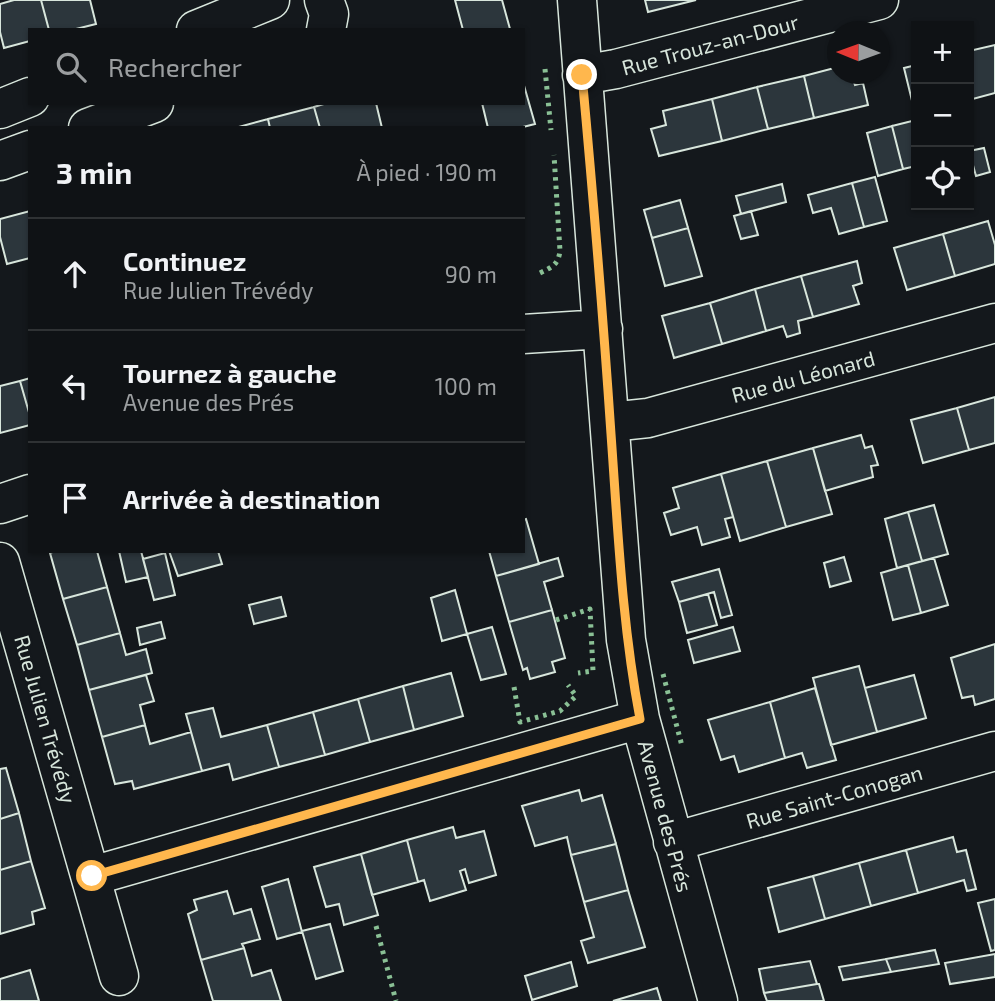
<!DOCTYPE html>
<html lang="fr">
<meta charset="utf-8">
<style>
:root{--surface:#0f1215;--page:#1d2022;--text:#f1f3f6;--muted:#9b9ea0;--line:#2f3234}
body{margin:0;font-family:"Exo 2",sans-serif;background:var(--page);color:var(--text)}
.controls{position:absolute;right:21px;top:21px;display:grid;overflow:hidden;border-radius:0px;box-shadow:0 2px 5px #0004}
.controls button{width:63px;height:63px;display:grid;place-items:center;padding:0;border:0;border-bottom:2px solid var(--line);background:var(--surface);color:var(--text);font:35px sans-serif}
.compass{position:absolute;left:827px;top:21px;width:63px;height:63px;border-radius:50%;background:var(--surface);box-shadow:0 2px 5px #0004;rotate:271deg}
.stop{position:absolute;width:21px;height:21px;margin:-16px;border:5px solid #ffb74d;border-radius:50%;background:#fff}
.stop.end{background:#ffb74d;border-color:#fff;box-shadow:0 2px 7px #0008}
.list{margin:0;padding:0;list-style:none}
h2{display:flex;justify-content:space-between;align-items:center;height:91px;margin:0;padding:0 28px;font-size:30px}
h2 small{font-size:23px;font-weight:400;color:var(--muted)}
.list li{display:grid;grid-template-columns:46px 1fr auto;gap:21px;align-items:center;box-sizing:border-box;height:112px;padding:0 28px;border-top:2px solid var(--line)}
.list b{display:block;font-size:26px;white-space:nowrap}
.list p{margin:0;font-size:23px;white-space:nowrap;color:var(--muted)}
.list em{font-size:23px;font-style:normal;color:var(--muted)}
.icon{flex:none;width:38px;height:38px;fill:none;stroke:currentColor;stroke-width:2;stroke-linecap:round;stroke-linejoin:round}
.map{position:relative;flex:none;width:995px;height:1001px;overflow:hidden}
.search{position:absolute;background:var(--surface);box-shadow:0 2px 5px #0004;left:28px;top:28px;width:497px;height:77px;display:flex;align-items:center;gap:18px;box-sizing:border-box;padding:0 24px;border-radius:0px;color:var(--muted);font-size:26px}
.panel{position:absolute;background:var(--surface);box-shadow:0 2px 5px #0004;left:28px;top:126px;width:497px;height:427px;border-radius:0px}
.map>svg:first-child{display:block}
</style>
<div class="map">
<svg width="995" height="1001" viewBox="0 0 995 1001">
<rect width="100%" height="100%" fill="#14181c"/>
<path fill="#2c363c" stroke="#d8e6dc" stroke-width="2" d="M14 0H41L49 30H30V41L4 48 0 32V4Z
M41 0H90L96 24 72 30H49Z
M455 0H502L510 29 463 30Z
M645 0H696L648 12Z
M995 45V93L969 100V51Z
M916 65V113H915L904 68Z
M838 67V74H851L855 85 863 83 868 105 814 118 804 76Z
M804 76 814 118 768 129 757 87Z
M523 82 535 124 519 128H488L482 103H523Z
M757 87 768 129 722 141 712 99Z
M712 99 722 141 659 156 651 129 666 125 663 111Z
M327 103H376L382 128H320L314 107Z
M314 107 320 128H270L268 119Z
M268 119 270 128H235Z
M916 120V166L903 169 892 126Z
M892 126 903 169 878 176 867 133Z
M984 148 990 172 976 176 969 151Z
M875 177 887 221 864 227 852 183Z
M852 183 864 227 839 234 831 208 813 213 808 195Z
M782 184 786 202 741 214 736 196Z
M680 200 688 228 652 238 644 210Z
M30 211V258L7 264 0 237V219Z
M751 211 758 235 741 239 734 216Z
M988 221 995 245V264L955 276 943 234Z
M688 228 702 276 665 286 652 238Z
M943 234 955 276 907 290 894 248Z
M857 261 862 283 853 286 859 304 813 317 801 276Z
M801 276 813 317 798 321 800 333 787 337 783 326 766 331 755 289Z
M755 289 766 331 722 344 710 303Z
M710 303 722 344 674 358 662 316Z
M30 378V416L20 381Z
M20 381 30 416V425L0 433V386Z
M995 397V443L969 450 957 408Z
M957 408 969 450 923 463 911 420Z
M861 435 865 448 872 446 878 465 871 466 873 477 825 491 813 448Z
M813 448 832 514 786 527 767 461Z
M767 461 786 527 740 541 721 474Z
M721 474 733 517 725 519 730 537 702 545 697 527 671 535 664 513 679 508 673 488Z
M934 505 948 554 922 561 908 512Z
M908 512 922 561 897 568 885 519Z
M526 519 539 564 496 576 489 551H523V520Z
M55 551H97L107 587 63 599 50 553Z
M119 551H141L148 577 126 582Z
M169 551H218L222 564 178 576Z
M165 553 175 595 154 600 143 559Z
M844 557 851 581 830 587 824 563Z
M558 558 563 576 544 582 552 610 509 622 496 576Z
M934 558 948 605 921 613 908 565Z
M908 565 921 613 893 620 881 573Z
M719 569 732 615 721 618 714 592 679 602 672 582Z
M107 587 120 633 77 645 63 599Z
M455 590 467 634 442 641 431 598Z
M708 594 717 625 687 633 679 602Z
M281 597 286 616 254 624 249 605Z
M552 610 565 658 552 662 555 672 530 679 527 668 523 670 509 622Z
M161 622 165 638 140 645 137 628Z
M492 627 506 674 481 680 467 634Z
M733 627 740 651 694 663 688 640Z
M120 633 126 655 146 649 152 673 89 690 77 645Z
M995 644V699L975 705 973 696 962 698 951 658Z
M859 666 877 732 831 745 813 678Z
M451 673 463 716 414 730 403 686Z
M146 675 154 701 140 705 145 725 102 737 89 690Z
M914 675 926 718 877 732 865 688Z
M403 686 414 730 370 742 358 699Z
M815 688 836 760 807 768 802 753 785 758 770 702Z
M358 699 370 742 325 755 313 712Z
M770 702 785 758 739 772 734 756 721 760 708 720Z
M213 708 221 737 267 725 279 767 233 780 229 764 202 771 186 714Z
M313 712 325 755 279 767 267 725Z
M145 725 150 744 191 732 202 771 134 789 132 781 115 784 102 737Z
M6 768 19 813 0 819V769Z
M579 790 582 801 602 795 616 844 571 855 567 837 535 846 522 806Z
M19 813 31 861 0 870V819Z
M453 827 456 838 484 831 496 875 469 883 465 869 460 871 466 890 430 901 424 880 418 882 407 840Z
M953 837 957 852 966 850 976 889 967 891 964 880 918 893 906 850Z
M407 840 418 882 372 895 361 854Z
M616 844 628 890 584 902 571 855Z
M906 850 918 893 871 906 859 863Z
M361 854 378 915 344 925 339 904 326 907 314 867Z
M31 861 45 908 32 912 34 924 0 934V870Z
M859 863 871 906 825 919 813 876Z
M813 876 825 919 779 932 768 888Z
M288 879 302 932 277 939 262 887Z
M628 890 645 947 588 963 581 941 594 937 584 902Z
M227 891 234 914 251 909 260 939 242 944 244 948 201 960 188 914 197 910 194 900Z
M995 899V950L991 951 978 903Z
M330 924 343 971 316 979 302 931Z
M244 948 252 976 271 970 281 1001H213L201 960Z
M935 950 939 964 891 972 886 959Z
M995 954V977L950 984 945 963Z
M886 959 891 972 843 980 839 967Z
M810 961 817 984 764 993 759 969Z
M571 962 577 986 532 1000 525 976Z
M30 970 39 1001H0V979Z
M817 984H819L824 1001H767L764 993Z
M657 988 661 1001H613Z"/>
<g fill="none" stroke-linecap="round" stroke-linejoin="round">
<g stroke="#d8e6dc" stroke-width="41">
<path id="street" d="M324 0 329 14 326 30
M577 0 626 640 640 719 718 1001
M196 30 270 0
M582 75 616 69 879 0
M0 109 30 97
M88 128 154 103
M0 161 30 150
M523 334 603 329
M610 422 648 418 995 323
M0 504 30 494
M0 562 119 976
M673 842 995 751
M92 876 640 719"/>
</g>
<use href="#street" stroke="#14181c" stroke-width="38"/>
<path stroke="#8ac095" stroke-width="5" stroke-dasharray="3.5 5" stroke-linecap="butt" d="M545 69 551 130
M540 273C552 267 558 265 560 251L554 155
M556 620 590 609 593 671 578 673
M663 674 682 746
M514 687 520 722 560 711 576 696 568 685
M376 926 396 1001"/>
</g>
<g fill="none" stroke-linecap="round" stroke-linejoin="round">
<path stroke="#ffb74d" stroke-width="9" d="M92 876 640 719C622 624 618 531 611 434 603 315 593 195 582 75"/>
</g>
<g text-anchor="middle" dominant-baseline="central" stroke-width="5" stroke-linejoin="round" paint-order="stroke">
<g font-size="21" fill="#d8e6dc" stroke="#14181c">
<text transform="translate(710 44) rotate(-15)">Rue Trouz-an-Dour</text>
<text transform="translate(803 376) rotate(-15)">Rue du Léonard</text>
<text transform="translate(46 719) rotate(74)">Rue Julien Trévédy</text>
<text transform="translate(834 796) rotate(-16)">Rue Saint-Conogan</text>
<text transform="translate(666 816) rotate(75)">Avenue des Prés</text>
</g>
</g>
</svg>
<div class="controls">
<button>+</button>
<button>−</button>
<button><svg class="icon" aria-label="locate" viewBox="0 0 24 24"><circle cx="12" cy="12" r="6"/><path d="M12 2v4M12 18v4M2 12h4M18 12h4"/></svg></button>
</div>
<svg class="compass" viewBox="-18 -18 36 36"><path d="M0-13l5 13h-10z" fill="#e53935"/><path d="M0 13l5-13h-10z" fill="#9b9ea0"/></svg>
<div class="stop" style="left:92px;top:876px"></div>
<div class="stop end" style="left:582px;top:75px"></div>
<div class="search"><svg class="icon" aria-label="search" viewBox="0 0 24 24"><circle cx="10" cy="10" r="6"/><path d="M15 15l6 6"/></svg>Rechercher</div>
<section class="panel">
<h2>3 min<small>À pied · 190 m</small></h2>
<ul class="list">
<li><svg class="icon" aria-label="ahead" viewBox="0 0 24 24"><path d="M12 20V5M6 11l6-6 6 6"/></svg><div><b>Continuez</b><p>Rue Julien Trévédy</p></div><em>90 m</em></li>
<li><svg class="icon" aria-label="left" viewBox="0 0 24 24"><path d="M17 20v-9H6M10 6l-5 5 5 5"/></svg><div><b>Tournez à gauche</b><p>Avenue des Prés</p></div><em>100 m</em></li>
<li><svg class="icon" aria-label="arrive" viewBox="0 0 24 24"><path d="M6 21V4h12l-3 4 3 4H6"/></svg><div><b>Arrivée à destination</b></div></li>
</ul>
</section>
</div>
